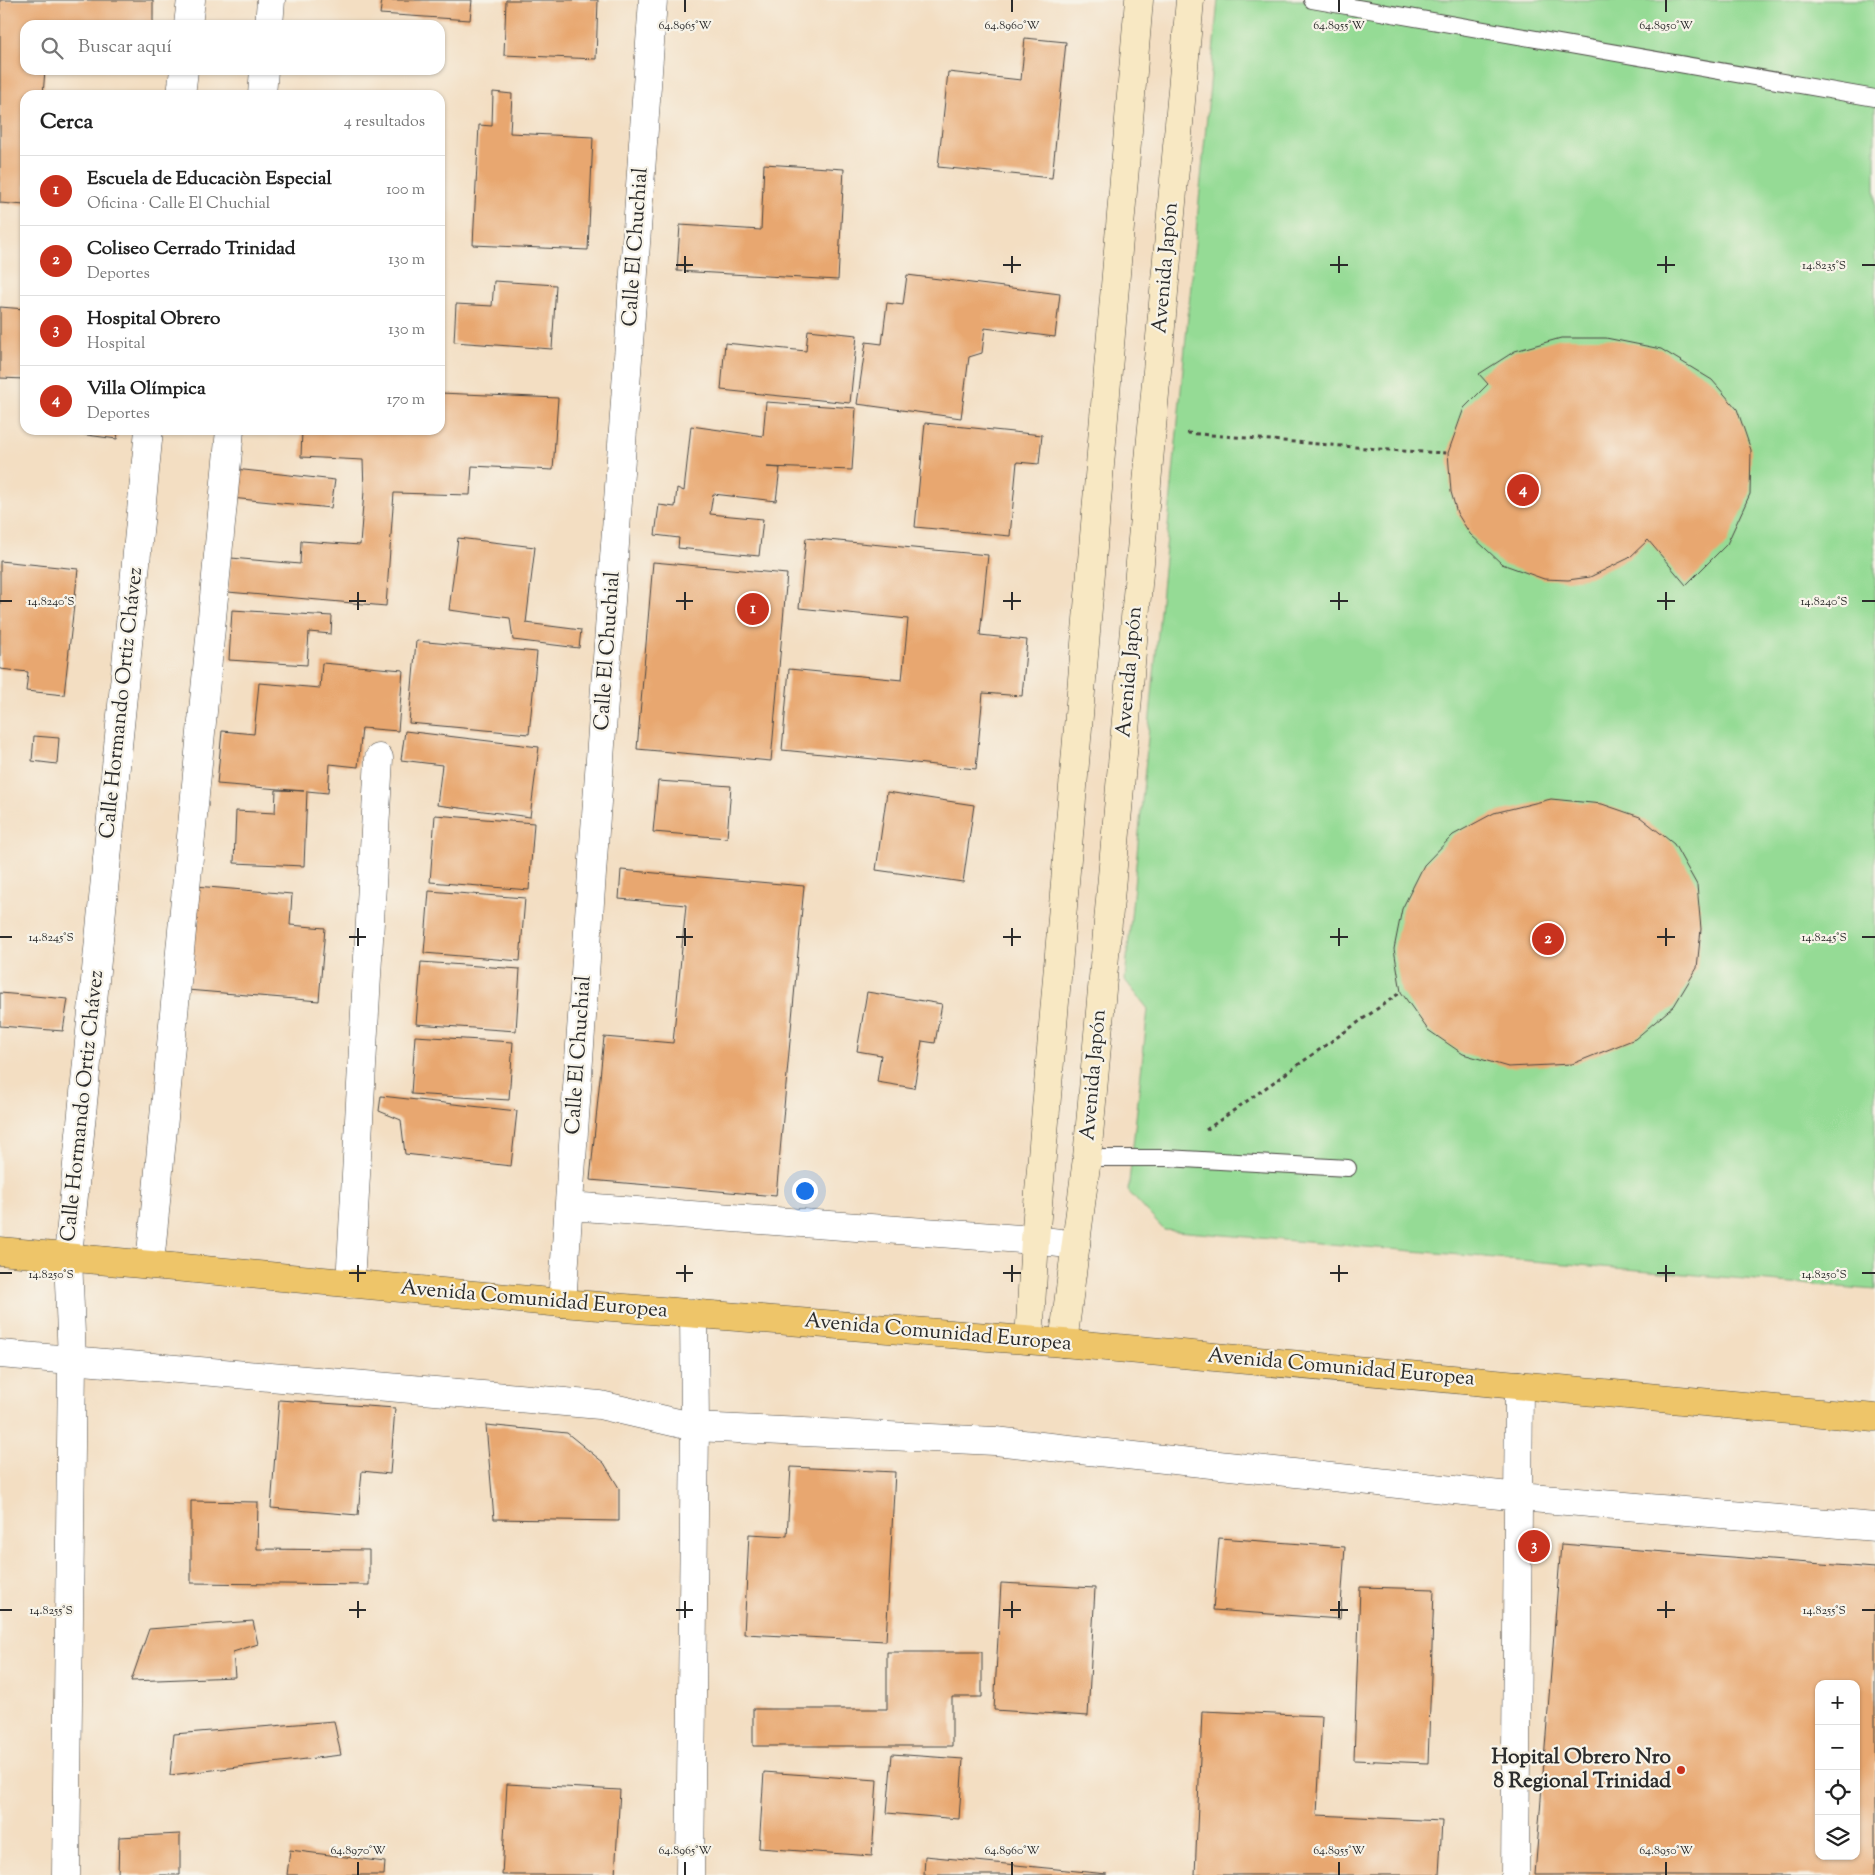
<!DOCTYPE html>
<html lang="es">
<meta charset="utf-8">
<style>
:root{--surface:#fff;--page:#f2f2f2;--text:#222;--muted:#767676;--line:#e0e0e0;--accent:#c8321e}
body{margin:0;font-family:"Sorts Mill Goudy",serif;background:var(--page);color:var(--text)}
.controls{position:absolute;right:15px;bottom:15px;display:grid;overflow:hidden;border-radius:10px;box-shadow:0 1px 4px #0004}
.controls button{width:45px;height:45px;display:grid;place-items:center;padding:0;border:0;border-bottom:1px solid var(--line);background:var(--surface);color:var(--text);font:25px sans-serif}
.you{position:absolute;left:804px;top:1190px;width:18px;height:18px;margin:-12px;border:4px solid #fff;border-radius:50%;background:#1a73e8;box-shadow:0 0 0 8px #1a73e833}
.badge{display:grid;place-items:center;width:32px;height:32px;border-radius:50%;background:var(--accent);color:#fff;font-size:16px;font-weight:700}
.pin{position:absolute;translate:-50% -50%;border:2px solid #fff;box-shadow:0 1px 5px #0006}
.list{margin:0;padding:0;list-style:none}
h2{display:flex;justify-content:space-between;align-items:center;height:65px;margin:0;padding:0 20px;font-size:21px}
h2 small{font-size:16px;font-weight:400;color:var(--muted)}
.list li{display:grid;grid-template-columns:32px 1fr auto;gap:15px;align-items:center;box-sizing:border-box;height:70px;padding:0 20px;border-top:1px solid var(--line)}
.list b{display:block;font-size:19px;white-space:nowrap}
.list p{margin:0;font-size:16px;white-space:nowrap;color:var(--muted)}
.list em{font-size:16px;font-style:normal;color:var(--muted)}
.icon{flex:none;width:28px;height:28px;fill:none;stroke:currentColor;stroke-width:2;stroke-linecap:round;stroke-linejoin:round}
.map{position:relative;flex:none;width:1875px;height:1875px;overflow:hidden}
.search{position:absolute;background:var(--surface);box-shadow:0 1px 4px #0004;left:20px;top:20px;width:425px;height:55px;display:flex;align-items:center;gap:12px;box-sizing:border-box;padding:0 18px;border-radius:15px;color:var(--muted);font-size:19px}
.panel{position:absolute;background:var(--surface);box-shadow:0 1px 4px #0004;left:20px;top:90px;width:425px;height:345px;border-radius:15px}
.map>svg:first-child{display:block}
</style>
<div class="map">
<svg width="1875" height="1875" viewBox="0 0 1875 1875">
<rect width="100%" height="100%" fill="#f7f3e8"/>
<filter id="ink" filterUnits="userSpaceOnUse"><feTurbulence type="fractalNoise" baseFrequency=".02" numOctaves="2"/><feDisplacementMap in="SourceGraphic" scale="10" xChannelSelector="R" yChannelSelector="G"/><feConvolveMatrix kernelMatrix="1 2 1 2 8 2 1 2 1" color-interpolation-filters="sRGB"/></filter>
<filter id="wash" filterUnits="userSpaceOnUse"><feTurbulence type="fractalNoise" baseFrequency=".0096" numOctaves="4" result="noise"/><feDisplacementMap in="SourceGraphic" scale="20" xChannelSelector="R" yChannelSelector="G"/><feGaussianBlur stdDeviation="1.12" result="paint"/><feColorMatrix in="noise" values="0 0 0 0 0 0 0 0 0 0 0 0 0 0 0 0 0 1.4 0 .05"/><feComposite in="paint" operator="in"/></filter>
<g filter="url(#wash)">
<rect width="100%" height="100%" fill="#f3dec2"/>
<path fill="#95db95" stroke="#608360" d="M1218 0H1875V1290L1164 1230 1128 1191 1148 1009 1125 980Z"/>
<g id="blocks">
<path fill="#e8a76f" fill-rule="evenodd" d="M0 0H153V25H25V70H45L43 95H25V205L0 203Z
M382 0H472L470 20 380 14Z
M506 0H598L596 59 504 55Z
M1025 38 1066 42 1052 178 938 167 948 72 1021 80Z
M493 92 512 94 510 133 593 137 588 250 473 245 479 125 492 126Z
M764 164 844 169 838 280 677 271 680 225 761 230Z
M907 275 1060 294 1055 337 985 328 982 353 969 357 961 418 857 404 866 342 882 344 887 303 903 305Z
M494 281 556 285 552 349 454 342 456 304 492 306Z
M0 307 25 309V379L0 378Z
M808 330 857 335 850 403 721 390 725 343 806 351Z
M1561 338H1606L1661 349 1712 380 1737 409 1751 450 1750 494 1727 544 1686 585 1648 540 1629 558 1590 577 1568 580 1544 579 1502 564 1470 534 1457 513 1451 492 1448 453 1464 408 1488 384 1479 374 1515 351Z
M440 393 558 398 553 470 472 466 470 495 394 493 386 606 228 592 231 558 300 564 301 541 360 545 364 491 363 460 301 457 302 430H440Z
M766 402 856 408 852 470 767 467 780 468 776 501 713 494 710 514 763 519 759 556 678 548 679 538 655 535 659 505 675 507 677 488 684 491 691 426 763 436Z
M925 423 1042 435 1039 464 1017 462 1010 536 915 527Z
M49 430H118L117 439Z
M235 469 335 480 331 508 231 498Z
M458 538 535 547 526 623 581 630 579 648 513 640 510 618 449 610Z
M806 538 988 555 980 635 1027 640 1022 696 983 693 976 769 782 750 789 669 902 680 908 619 799 608Z
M0 561 78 569 64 695 26 691 28 672 0 669Z
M653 562 787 574 771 761 637 749Z
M232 610 332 616 331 634 309 632 307 665 229 660Z
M416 641 537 652 529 734 409 723Z
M322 663 403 670 398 731 362 728 358 767 330 764 328 793 307 791 304 866 234 863 236 811 275 813 276 790 304 791 217 784 222 731 254 734 259 683 320 688Z
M405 731 539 747 530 817 437 805 442 765 401 760Z
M34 736 59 738 57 764 32 761Z
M658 781 731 786 727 838 653 832Z
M887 792 974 805 963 882 876 870Z
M1551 799 1602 804 1640 817 1674 844 1697 885 1701 929 1697 968 1674 1006 1635 1039 1572 1064 1508 1067 1463 1054 1428 1030 1401 992 1394 949 1402 909 1424 865 1453 835 1494 813Z
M435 815 534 823 529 890 430 882Z
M621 870 804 886 776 1196 590 1180 604 1037 673 1043 686 905 619 899Z
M195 886 292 894 290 925 325 928 319 1001 187 990Z
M429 891 525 898 520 961 424 953Z
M421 962 520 969 516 1031 416 1024Z
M867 992 942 1004 935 1043 922 1041 914 1088 877 1082 881 1055 857 1051Z
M0 993 68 999 63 1031 0 1026Z
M415 1036 513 1042 509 1100 411 1094Z
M381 1096 517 1111 511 1166 405 1154 401 1120 379 1111Z
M279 1400 395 1408 390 1474 362 1471 358 1515 271 1508Z
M486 1425 567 1433 604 1463 619 1488V1521L494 1519Z
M791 1467 895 1472 886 1641 744 1634 749 1534 787 1536Z
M191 1501 258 1502 257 1549 369 1550V1585L191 1583Z
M1219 1538 1345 1547 1340 1619 1213 1610Z
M1561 1544 1875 1568V1875H1535ZM1819 1684H1856V1856H1819Z
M1001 1583 1095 1588 1088 1716 994 1710Z
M1360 1587 1434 1589 1428 1763 1354 1760Z
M253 1621 258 1644 233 1652 235 1677 131 1681 149 1629Z
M887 1652H982V1697H952V1746H753V1709H887Z
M1202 1711 1322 1716 1317 1815 1442 1821 1439 1875H1195Z
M334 1721 341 1755 170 1775 174 1734Z
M892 1754 963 1759 959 1819 887 1813Z
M764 1772 877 1780 872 1856 759 1848Z
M507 1784 620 1790 615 1875H502Z
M180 1834V1875H118L119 1837Z
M290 1850 385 1862 384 1875H287Z
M925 1856 1107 1874V1875H924Z"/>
</g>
</g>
<g filter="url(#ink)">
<use href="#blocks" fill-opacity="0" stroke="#494642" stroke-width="1"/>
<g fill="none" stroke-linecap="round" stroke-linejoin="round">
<g stroke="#494642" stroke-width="18">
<path id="lane" d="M1312 0 1875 98
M1087 1158H1166L1348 1168"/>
</g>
<g stroke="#494642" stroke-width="29">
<path id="street" d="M188 25 191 0
M269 25 271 0
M181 95 184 70
M262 95 264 70
M569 1206 1035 1240 1076 1245
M150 1264 230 430
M350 1284 379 758
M562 1303 653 0
M0 1354 600 1405 695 1427 995 1441 1519 1497 1875 1527
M66 1875 72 1361 68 1256 149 430
M690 1875 695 1427 694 1313
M1515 1875 1519 1385"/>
</g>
<g stroke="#494642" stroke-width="29">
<path id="secondary" d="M1029 1340 1035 1240 1139 0
M1063 1343 1087 1158 1190 0"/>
</g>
<g stroke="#494642" stroke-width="29">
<path id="highway" d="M0 1251 562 1303 1063 1343 1875 1418"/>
</g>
<path stroke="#494642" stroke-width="3" stroke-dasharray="4 4" stroke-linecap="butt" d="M1187 433 1402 451 1448 453
M1206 1130 1401 992"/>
<use href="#lane" stroke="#fff" stroke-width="16"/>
<use href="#street" stroke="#fff" stroke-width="28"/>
<use href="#secondary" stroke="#f8e8c3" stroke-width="28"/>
<use href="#highway" stroke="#eec569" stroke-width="28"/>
</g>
</g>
<path fill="none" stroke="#2b2b2b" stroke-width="2" d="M685 0V12M1012 0V12M1339 0V12M1666 0V12M685 256V273M1012 256V273M1339 256V273M1666 256V273M676 265H693M1003 265H1021M1330 265H1348M1657 265H1675M1862 265H1875M358 592V610M685 592V610M1012 592V610M1339 592V610M1666 592V610M0 601H12M349 601H366M676 601H693M1003 601H1021M1330 601H1348M1657 601H1675M1862 601H1875M358 928V946M685 928V946M1012 928V946M1339 928V946M1666 928V946M0 937H12M349 937H366M676 937H693M1003 937H1021M1330 937H1348M1657 937H1675M1862 937H1875M358 1265V1282M685 1265V1282M1012 1265V1282M1339 1265V1282M1666 1265V1282M0 1273H12M349 1273H366M676 1273H693M1003 1273H1021M1330 1273H1348M1657 1273H1675M1862 1273H1875M358 1601V1618M685 1601V1618M1012 1601V1618M1339 1601V1618M1666 1601V1618M0 1610H12M349 1610H366M676 1610H693M1003 1610H1021M1330 1610H1348M1657 1610H1675M1862 1610H1875M358 1862V1875M685 1862V1875M1012 1862V1875M1339 1862V1875M1666 1862V1875"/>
<circle fill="#c8321e" stroke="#f7f3e8" stroke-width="2" cx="1681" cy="1770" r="5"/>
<g text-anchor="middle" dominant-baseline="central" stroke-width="4.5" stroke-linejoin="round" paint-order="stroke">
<g font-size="21" fill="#2b2b2b" stroke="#f7f3e8">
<text transform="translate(636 247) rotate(-86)">Calle El Chuchial</text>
<text transform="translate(1166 268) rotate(-85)">Avenida Japón</text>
<text transform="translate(608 651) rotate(-86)">Calle El Chuchial</text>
<text transform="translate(1130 672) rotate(-85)">Avenida Japón</text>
<text transform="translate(122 703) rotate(-84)">Calle Hormando Ortiz Chávez</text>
<text transform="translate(579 1055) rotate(-86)">Calle El Chuchial</text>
<text transform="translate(1094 1075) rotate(-85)">Avenida Japón</text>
<text transform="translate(83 1106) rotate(-84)">Calle Hormando Ortiz Chávez</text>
<text transform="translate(534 1300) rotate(5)">Avenida Comunidad Europea</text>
<text transform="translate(938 1333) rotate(5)">Avenida Comunidad Europea</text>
<text transform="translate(1341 1368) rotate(5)">Avenida Comunidad Europea</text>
</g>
<g font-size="21" font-weight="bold" fill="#2b2b2b" stroke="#f7f3e8" text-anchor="end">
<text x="1671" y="1758">Hopital Obrero Nro<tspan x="1671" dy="24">8 Regional Trinidad</tspan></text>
</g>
</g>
<g font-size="12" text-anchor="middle" fill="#2b2b2b" stroke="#f7f3e8" stroke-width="4.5" stroke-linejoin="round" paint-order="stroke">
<text x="685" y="29">64.8965°W</text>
<text x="1012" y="29">64.8960°W</text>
<text x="1339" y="29">64.8955°W</text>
<text x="1666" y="29">64.8950°W</text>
<text x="1824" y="269">14.8235°S</text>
<text x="51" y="605">14.8240°S</text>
<text x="1824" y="605">14.8240°S</text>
<text x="51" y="941">14.8245°S</text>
<text x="1824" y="941">14.8245°S</text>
<text x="51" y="1278">14.8250°S</text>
<text x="1824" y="1278">14.8250°S</text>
<text x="51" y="1614">14.8255°S</text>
<text x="1824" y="1614">14.8255°S</text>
<text x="358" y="1854">64.8970°W</text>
<text x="685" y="1854">64.8965°W</text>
<text x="1012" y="1854">64.8960°W</text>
<text x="1339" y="1854">64.8955°W</text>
<text x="1666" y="1854">64.8950°W</text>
</g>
</svg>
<div class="controls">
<button>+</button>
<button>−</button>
<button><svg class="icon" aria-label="locate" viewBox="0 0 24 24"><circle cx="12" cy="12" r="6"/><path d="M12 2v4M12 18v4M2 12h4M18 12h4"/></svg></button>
<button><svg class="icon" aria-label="layers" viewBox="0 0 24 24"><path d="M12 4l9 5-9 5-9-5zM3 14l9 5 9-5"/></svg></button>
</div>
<div class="you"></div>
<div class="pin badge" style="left:753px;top:609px">1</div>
<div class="pin badge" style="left:1548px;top:939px">2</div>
<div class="pin badge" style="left:1534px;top:1546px">3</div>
<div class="pin badge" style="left:1523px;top:490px">4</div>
<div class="search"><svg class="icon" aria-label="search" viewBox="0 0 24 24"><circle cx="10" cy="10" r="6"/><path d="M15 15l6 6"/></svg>Buscar aquí</div>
<section class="panel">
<h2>Cerca<small>4 resultados</small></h2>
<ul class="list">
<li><span class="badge">1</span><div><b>Escuela de Educaciòn Especial</b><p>Oficina · Calle El Chuchial</p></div><em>100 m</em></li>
<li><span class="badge">2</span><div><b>Coliseo Cerrado Trinidad</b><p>Deportes</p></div><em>130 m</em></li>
<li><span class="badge">3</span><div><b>Hospital Obrero</b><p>Hospital</p></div><em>130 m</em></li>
<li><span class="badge">4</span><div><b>Villa Olímpica</b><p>Deportes</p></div><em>170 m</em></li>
</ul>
</section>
</div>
